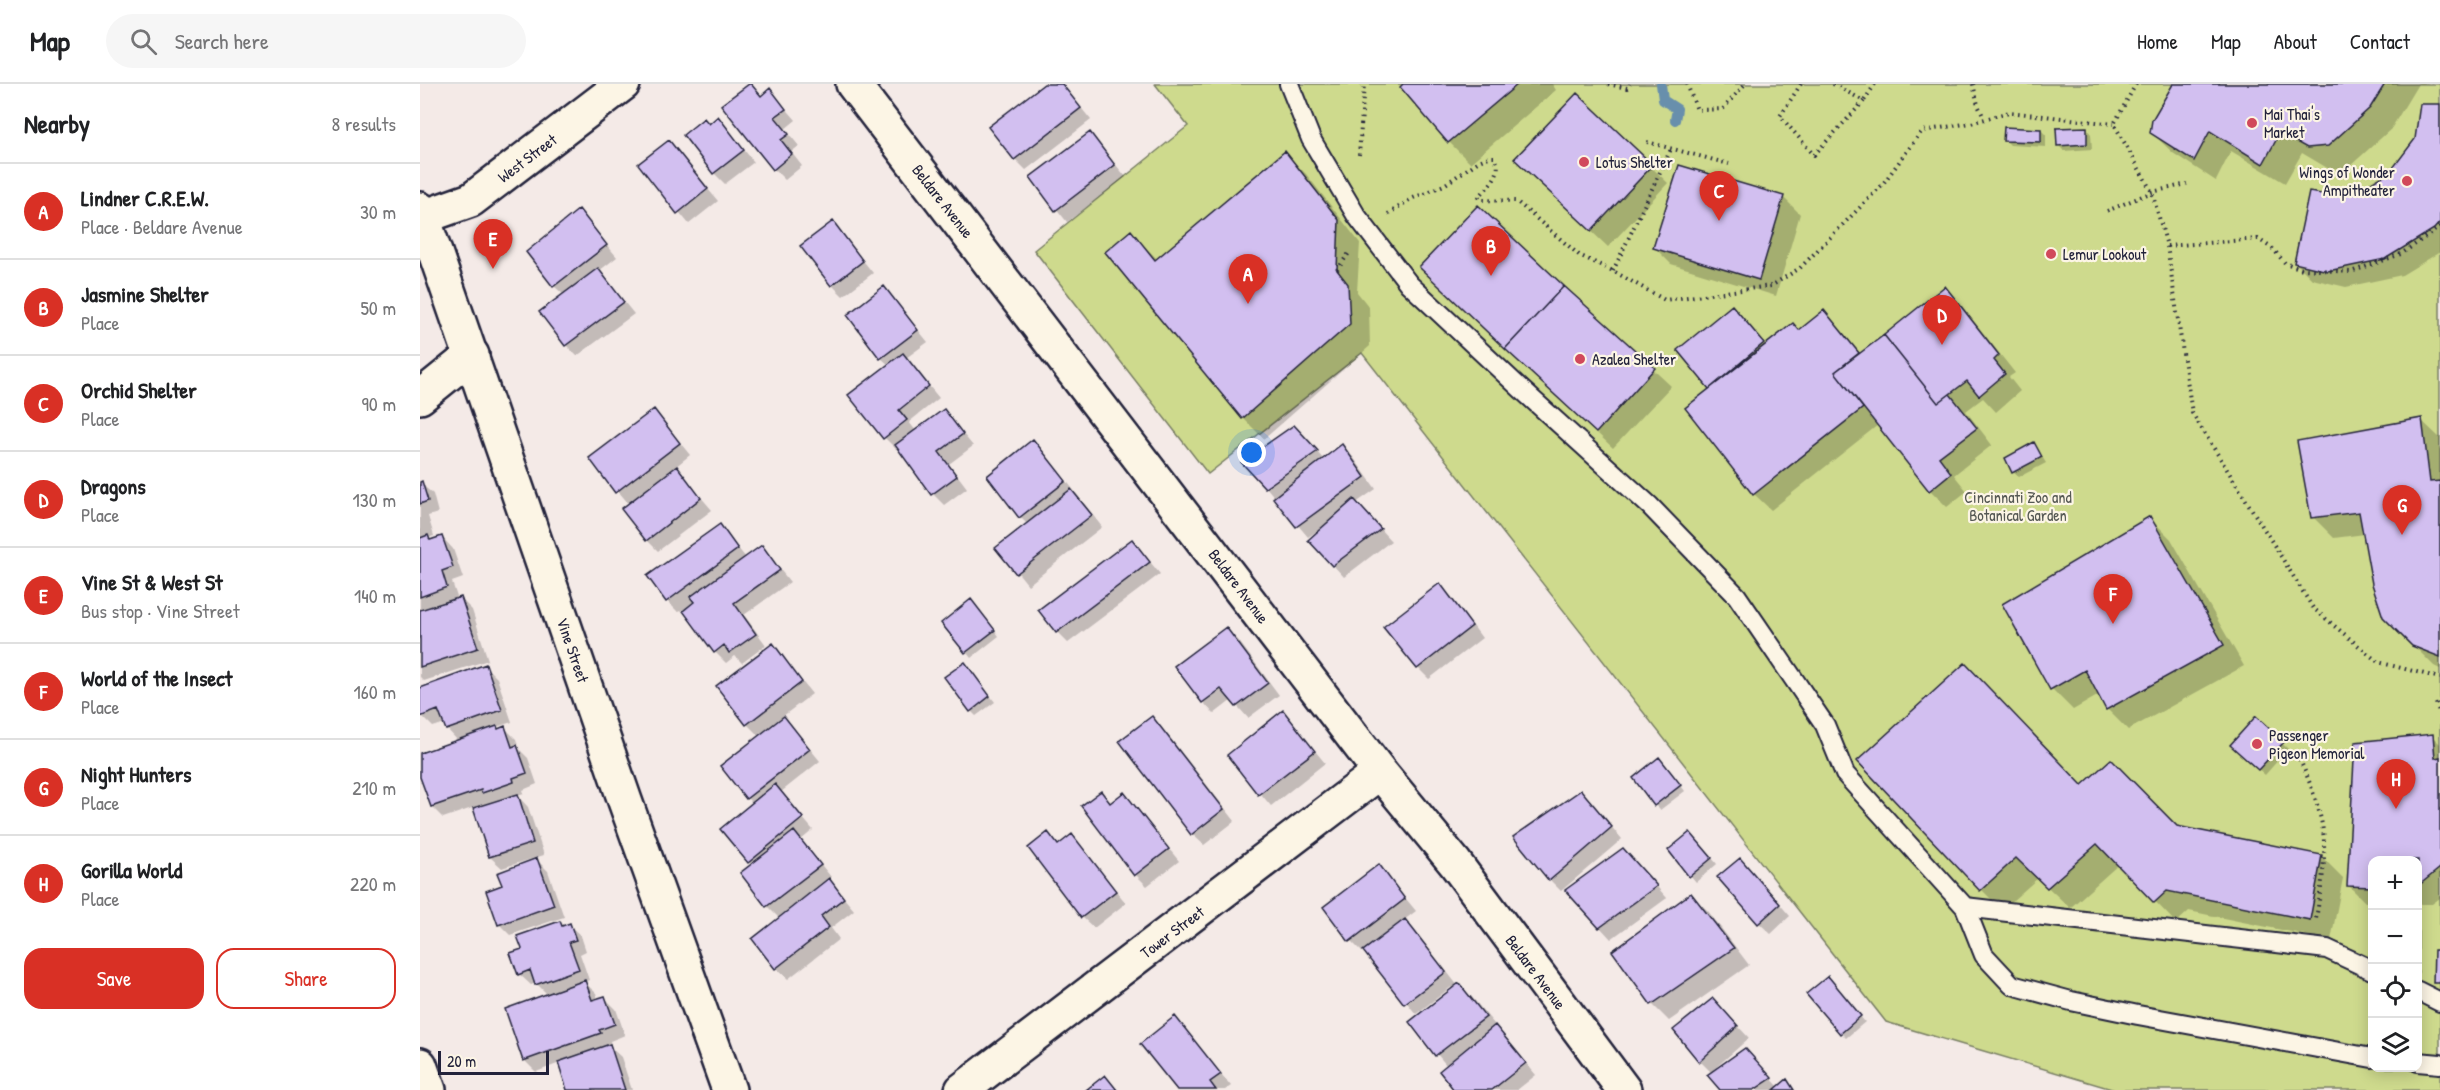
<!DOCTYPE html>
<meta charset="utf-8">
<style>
:root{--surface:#fff;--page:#f6f6f6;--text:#202124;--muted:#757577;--line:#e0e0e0;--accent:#d93025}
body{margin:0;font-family:"Patrick Hand",sans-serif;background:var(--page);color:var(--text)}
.controls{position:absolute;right:18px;bottom:18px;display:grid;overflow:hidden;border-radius:12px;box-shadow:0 3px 15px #0003}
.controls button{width:54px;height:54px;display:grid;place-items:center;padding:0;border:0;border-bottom:2px solid var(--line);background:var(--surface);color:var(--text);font:30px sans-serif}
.scale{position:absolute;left:18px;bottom:15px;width:111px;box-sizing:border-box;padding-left:6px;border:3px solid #22223b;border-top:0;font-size:16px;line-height:21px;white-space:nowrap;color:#22223b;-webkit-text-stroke:4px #fcf5e5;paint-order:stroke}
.you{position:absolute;left:832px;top:369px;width:21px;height:21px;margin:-15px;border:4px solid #fff;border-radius:50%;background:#1a73e8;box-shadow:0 0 0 9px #1a73e833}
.badge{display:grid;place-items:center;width:39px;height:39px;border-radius:50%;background:var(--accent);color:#fff;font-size:20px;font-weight:700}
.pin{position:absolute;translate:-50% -50px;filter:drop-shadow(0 2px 3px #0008)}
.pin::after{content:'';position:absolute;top:32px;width:21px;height:18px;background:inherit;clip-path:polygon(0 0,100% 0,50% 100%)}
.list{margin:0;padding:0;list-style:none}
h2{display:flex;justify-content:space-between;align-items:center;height:78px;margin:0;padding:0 24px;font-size:26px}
h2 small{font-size:20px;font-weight:400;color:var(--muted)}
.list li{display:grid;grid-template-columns:39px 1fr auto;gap:18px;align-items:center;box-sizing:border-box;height:96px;padding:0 24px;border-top:2px solid var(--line)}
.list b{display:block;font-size:22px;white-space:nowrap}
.list p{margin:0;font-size:20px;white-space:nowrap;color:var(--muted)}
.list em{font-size:20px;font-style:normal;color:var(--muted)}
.actions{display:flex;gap:12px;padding:18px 24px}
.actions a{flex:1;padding:14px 0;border:2px solid var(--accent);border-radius:18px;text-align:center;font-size:21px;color:var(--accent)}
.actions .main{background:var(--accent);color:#fff}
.icon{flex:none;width:33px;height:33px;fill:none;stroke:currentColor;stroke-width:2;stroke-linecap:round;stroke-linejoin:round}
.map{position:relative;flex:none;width:2020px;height:1006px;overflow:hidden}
header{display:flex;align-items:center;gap:36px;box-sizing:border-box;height:84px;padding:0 30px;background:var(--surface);border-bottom:2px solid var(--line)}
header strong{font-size:28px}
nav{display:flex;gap:33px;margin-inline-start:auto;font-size:21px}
.search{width:420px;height:54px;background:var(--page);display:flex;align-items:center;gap:15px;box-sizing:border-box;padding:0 21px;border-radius:33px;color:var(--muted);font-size:22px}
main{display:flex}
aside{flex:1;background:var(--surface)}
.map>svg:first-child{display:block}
</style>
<header>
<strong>Map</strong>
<div class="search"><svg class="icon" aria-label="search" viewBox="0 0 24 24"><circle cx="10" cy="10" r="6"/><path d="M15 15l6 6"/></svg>Search here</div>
<nav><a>Home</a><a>Map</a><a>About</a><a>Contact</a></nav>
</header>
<main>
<aside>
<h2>Nearby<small>8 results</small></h2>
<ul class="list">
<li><span class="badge">A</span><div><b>Lindner C.R.E.W.</b><p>Place · Beldare Avenue</p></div><em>30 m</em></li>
<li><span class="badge">B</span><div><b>Jasmine Shelter</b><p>Place</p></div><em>50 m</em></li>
<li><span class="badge">C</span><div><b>Orchid Shelter</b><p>Place</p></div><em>90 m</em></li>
<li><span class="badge">D</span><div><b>Dragons</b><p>Place</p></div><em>130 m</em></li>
<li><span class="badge">E</span><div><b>Vine St &amp; West St</b><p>Bus stop · Vine Street</p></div><em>140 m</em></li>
<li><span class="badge">F</span><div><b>World of the Insect</b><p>Place</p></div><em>160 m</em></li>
<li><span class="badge">G</span><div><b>Night Hunters</b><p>Place</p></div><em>210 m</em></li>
<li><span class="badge">H</span><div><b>Gorilla World</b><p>Place</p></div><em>220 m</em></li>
</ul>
<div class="actions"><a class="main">Save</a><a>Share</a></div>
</aside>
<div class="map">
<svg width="2020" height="1006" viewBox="0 0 2020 1006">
<rect width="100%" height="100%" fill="#f4eae7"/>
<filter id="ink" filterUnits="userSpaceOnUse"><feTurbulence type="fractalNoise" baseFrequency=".0167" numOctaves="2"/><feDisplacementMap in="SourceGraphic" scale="12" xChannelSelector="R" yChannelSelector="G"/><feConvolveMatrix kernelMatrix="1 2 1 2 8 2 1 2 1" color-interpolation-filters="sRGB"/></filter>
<g filter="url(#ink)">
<path fill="#ceda8d" stroke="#787e64" stroke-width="1.5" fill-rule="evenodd" d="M735 0H2020V1006H1695L1466 938 942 269 788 390 614 166 768 42ZM1952 776H1998V984H1952Z"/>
<path fill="#0003" d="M627 0H642L671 36 606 86 595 75Z
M986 0H1132L1136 6 1050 79 1029 58Z
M1755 0H1998L1971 45 1929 83 1909 85 1882 69 1865 99 1811 67 1796 97 1753 69 1731 48Z
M330 1 342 12 350 6 376 36 365 45 379 62 371 68 382 82 365 96 354 85Z
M1157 12 1248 99 1188 163 1113 92Z
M2020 21V168L1982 191 1926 203 1892 195 1875 178 1902 111 1939 108 1971 89Z
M298 34 334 78 305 100 294 89 289 41Z
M1666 44 1671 50 1672 65 1644 67 1638 61Z
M1621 46 1626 51V63L1590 61 1585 56Z
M670 50 706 93 647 138 612 94Z
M248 58 298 117 269 140 220 81Z
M865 69 886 90 940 159 937 208 949 223 950 262 844 355 823 334 711 148 738 176Z
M1363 113 1380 130 1356 212 1251 180 1235 164Z
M1058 123 1251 302 1193 364 1017 199Z
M159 128 197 173 179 187 214 230 157 272 146 261 144 211 134 202Z
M413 139 453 189 423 212 412 201Z
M464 204 508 258 486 274 519 314 489 338 496 347 524 327 553 362 529 380 547 404 524 421 513 410 478 363 476 365 465 354 469 281 461 274Z
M1525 204 1541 221 1595 289 1589 293 1600 307 1576 328 1563 314 1546 327 1572 361 1534 391 1547 407 1527 423 1510 406 1458 341 1351 426 1334 410 1291 305 1259 267 1312 223 1346 262 1379 248 1404 228 1441 270Z
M234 327 270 371 255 383 292 426 238 467 227 456 209 420 171 375Z
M2001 336 2020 354V585L2014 582 1993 561 1945 450 1914 454 1893 433Z
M885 354 904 376 922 362 933 373 956 405 936 419 971 457 924 493 913 481 897 447 888 453 846 403Z
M613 357 625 369 682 443 608 501 578 464 608 441 600 433Z
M1614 360 1626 379 1599 393 1593 388Z
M0 399 13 410 18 429 8 432 14 452 8 454 12 457 22 453 33 465 43 494 32 498 38 516 41 515 52 526 68 576 4 597 0 593Z
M1730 434 1751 455 1824 582 1708 646 1687 625 1679 611 1653 626 1632 605Z
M300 442 326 474 342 463 370 498 324 531 346 561 322 579 315 572 306 579 295 568 264 525 258 528 247 517 230 492Z
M712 456 740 490 648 559 637 548Z
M1019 501 1031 512 1062 554 1009 595 998 584Z
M557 523 579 552 551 574 523 539Z
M806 545 818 556 859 611 828 634 812 616 794 630 783 618Z
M353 561 392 610 363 632 400 677 361 708 393 746 381 756 411 793 408 795 434 826 411 844 419 855 368 895 356 884 360 835 347 822 332 782 329 778 333 720 327 714 340 653 327 640Z
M65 582 77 594 92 638 76 643 79 646 85 644 96 655 99 665 108 674 117 700 103 706 104 709 97 711 108 723 124 771 82 784 70 773 55 723 23 734 12 723 0 689V670L38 657 27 645 25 639 13 643 2 632 0 605Z
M550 586 575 618 556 632 551 627Z
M863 628 905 679 851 722 809 672Z
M732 634 743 645 815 737 784 761 772 750 702 657Z
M1836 634 1868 665 1845 691 1812 661Z
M2012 652 2020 660V814L2012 820H1998V776H1952V818H1945L1928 801Z
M1244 680 1265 707 1240 726 1235 721Z
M1662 702 1757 743 1902 773 1923 794 1911 856 1769 827 1756 839 1699 780 1650 824 1618 794 1582 826 1561 805Z
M1161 708 1202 755 1141 807 1130 796Z
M681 709 692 720 704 710 759 777 727 802 716 791Z
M628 750 639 761 651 752 706 819 674 844 662 833Z
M1276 755 1297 780 1276 798 1250 767Z
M117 776 128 787 144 833 90 851 79 840 84 802Z
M1214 777 1247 814 1191 855 1180 843Z
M959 782 996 827 984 836 996 848 1038 902 1039 901 1051 912 1116 991 1097 1006H1036L1027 982 991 939 1033 906 1031 903 996 930 945 866 942 868 931 857Z
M1331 787 1370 832 1351 850 1339 839Z
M1271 811 1288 827 1329 881 1249 937 1232 920 1194 867Z
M140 838 144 843 149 841 161 852 166 867 160 870 169 896 164 898 176 909 178 916 184 913 196 925 205 951 190 957 191 961 189 962 201 973 212 1006H149L140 979 116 988 104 976 128 911 116 899 111 901 99 890 104 866Z
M1413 900 1445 938 1426 954 1421 949Z
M1304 927 1329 954 1293 986 1295 987 1336 978 1359 1003 1366 998 1375 1006H1302L1292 989 1280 977Z
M755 934 811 1002 805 1006H758Z"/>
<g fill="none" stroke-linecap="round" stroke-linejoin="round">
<path stroke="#688fac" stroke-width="10" d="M1241 0 1243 16 1257 25 1255 36"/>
</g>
<path fill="#d2bff0" stroke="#22223b" stroke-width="1.5" d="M329 0H331L341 12 350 4 366 25 355 33 369 50 361 56 372 70 353 86 301 21Z
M624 0H642L661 24 594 76 568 43Z
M983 0H1098L1028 59 980 3Z
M1753 0H1965L1950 24 1908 62 1887 64 1860 49 1843 80 1790 47 1774 77 1730 49 1732 36Z
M1157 9 1233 81 1171 147 1094 75Z
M2000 20H2020V138L2014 145 1965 175 1908 187 1874 179 1889 108 1902 110 1939 106 1970 88 1995 55Z
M298 32 324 66 293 90 263 51 284 34 289 40Z
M1584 43 1621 45V58L1583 57Z
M1667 43V60L1637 62 1636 44Z
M670 48 695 81 635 127 610 93Z
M249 56 288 105 257 130 218 80Z
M865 67 919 136 917 186 928 200 930 240 822 335 685 168 711 146 735 176Z
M1259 81 1364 112 1339 196 1233 164Z
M1058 121 1144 202 1085 265 999 183Z
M159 125 187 161 133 203 106 168Z
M413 137 443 177 411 202 380 162Z
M178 184 204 218 145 262 119 228Z
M464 202 498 246 460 275 427 231Z
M1144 202 1235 284 1176 349 1085 265Z
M1525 202 1579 271 1574 276 1585 290 1559 312 1547 297 1518 319 1464 251Z
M1312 221 1344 259 1289 305 1257 266Z
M1404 226 1439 269 1415 288 1443 324 1333 411 1265 324 1373 239 1379 246Z
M1464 251 1518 319 1530 310 1557 344 1519 373 1531 389 1509 407 1415 288Z
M483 269 509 302 479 326 487 336 463 355 428 311Z
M234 325 260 359 195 409 169 374Z
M524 325 543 350 519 368 537 392 511 411 475 361Z
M2002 334 2010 398 2020 397V573L1992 562 1963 533 1952 500 1939 428 1891 434 1877 357Z
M874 341 898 367 845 404 821 378Z
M613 355 646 397 599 434 567 392Z
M1614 358 1622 373 1592 389 1585 374Z
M922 360 945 393 876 443 853 414Z
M257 382 281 414 226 457 201 425Z
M2 397 8 417 0 420V398Z
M651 405 672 431 596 490 575 464Z
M934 415 961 445 912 482 888 456Z
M1730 432 1804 561 1686 626 1665 586 1630 606 1582 520Z
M300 440 318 465 246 518 227 492Z
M8 451 10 456 22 452 33 483 22 487 27 503 0 513V454Z
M712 455 730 478 636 549 618 526Z
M342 461 360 486 314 519 336 550 309 569 304 561 294 569 263 527 274 518 270 513Z
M1020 499 1052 542 997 585 963 543Z
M41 513 58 564 0 583V526Z
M551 515 575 546 545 569 521 539Z
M806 543 848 599 816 623 801 605 782 619 754 582Z
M353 559 382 598 326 641 296 602Z
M545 578 570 612 550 628 524 593Z
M1545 579 1662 701 1691 675 1757 742 1902 771 1890 836 1747 807 1734 819 1677 760 1627 804 1596 774 1560 807 1437 677Z
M66 580 82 626 26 646 18 626 0 633V604Z
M863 626 895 667 838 711 807 671Z
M364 632 390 665 326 715 300 682Z
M732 632 804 725 771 751 699 657Z
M1836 632 1864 658 1838 686 1810 661Z
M77 642 78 645 85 642 92 663 97 661 107 689 93 694 94 698 62 709 61 706 11 723 0 693V669Z
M2013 650 2015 674 2020 673V784L1998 802V776H1952V803L1927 802 1935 658Z
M1239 673 1261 701 1234 722 1213 694Z
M355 700 383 734 328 779 300 745Z
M1161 706 1192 743 1129 797 1093 753Z
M681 707 690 719 704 708 749 765 714 792 661 722Z
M98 710 113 759 69 773 53 724Z
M374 747 401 781 346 823 320 789Z
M628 748 638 761 652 750 696 807 661 834 608 764Z
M1270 748 1292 774 1269 793 1248 766Z
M1203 764 1237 802 1179 844 1145 806Z
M117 774 134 821 78 841 66 807 82 801 77 789Z
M1320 774 1360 820 1338 840 1297 793Z
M959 780 985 815 929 858 903 823Z
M409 794 424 814 401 832 409 843 355 885 332 855Z
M1271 809 1314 864 1231 921 1192 867Z
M985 835 1026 888 984 920 943 867Z
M140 837 142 842 150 839 156 856 149 858 159 885 115 901 110 886 98 891 90 869 102 865 97 852Z
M2014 866H2020V899H2013Z
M1408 892 1441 932 1420 950 1386 910Z
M165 896 172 916 185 912 195 940 179 946 181 949 103 977 85 925Z
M1039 899 1066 933 1015 972 989 938Z
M1293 914 1318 942 1279 978 1253 946Z
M755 932 801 990 790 998 796 1006H757L720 960Z
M1075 941 1106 979 1072 1006H1034L1019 987Z
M190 960 205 1006H147L138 978Z
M1325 964 1352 994 1334 1006H1300L1287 991Z
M685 991 697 1006H666Z
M1367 995 1374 1006H1354Z"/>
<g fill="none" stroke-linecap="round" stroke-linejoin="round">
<g stroke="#22223b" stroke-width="22">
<path id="lane" d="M869 0 891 55 936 131 989 200 1101 305 1230 422 1317 512 1405 641 1425 690 1545 823 1907 865 1952 886
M1545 823 1564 871 1592 901 1651 917 1718 931 1952 974
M1998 907 2020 918
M1998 978 2020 980"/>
</g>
<g stroke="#22223b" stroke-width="38">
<path id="street" d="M433 0 960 688 1035 779 1204 1006
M3 133 51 116 203 0
M0 313 52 271
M0 981 9 1006
M542 1006 960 688"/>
</g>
<g stroke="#22223b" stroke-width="38">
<path id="secondary" d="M0 125 205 717 309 1006"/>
</g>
<path stroke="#22223b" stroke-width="4" stroke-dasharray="1.5 4.5" stroke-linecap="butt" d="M1188 0 1207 4 1210 0
M1267 0 1277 26 1303 25 1325 0
M1381 0 1360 32 1394 71 1444 17
M1413 0 1444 17 1455 0
M1553 0 1558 21 1564 34
M1716 0 1694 40 1732 108 1747 162 1772 329 1893 524 1958 578 2020 594
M1227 58 1309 80
M939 71 944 0
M1687 127 1732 108 1767 100
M968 130 991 115 1024 101 1059 77 1069 73H1074C1085 88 1069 101 1059 113L1062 116 1096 117 1159 171 1193 187 1245 216 1351 202 1380 184 1462 101 1502 47 1551 39 1589 28 1694 40
M1747 162 1838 155 1853 165 1865 179 1882 185 1931 188 1981 170 2020 143
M917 186 929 169
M1193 187 1251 65
M2016 619 2020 630
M1877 670C1889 694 1904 733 1904 760 1905 785 1900 810 1896 835"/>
<use href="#lane" stroke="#fcf5e5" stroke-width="18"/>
<use href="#street" stroke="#fcf5e5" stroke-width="33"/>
<use href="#secondary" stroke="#fcf5e5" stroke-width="33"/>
</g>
</g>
<g fill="#d1495b" stroke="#fcf5e5" stroke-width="2">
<circle cx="1832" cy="39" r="6"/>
<circle cx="1164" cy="78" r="6"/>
<circle cx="1987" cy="97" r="6"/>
<circle cx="1631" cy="170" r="6"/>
<circle cx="1160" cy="275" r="6"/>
<circle cx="1837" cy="660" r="6"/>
</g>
<g text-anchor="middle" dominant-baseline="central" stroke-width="4.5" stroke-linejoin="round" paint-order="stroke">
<g font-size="16" fill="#22223b" stroke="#fcf5e5" text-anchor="start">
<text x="1844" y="30">Mai Thai's<tspan x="1844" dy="18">Market</tspan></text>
<text x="1176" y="78">Lotus Shelter</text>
<text x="1975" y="88" text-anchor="end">Wings of Wonder<tspan x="1975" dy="18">Ampitheater</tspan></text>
<text x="1643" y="170">Lemur Lookout</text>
<text x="1172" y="275">Azalea Shelter</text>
<text x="1849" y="651">Passenger<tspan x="1849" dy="18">Pigeon Memorial</tspan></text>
</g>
<g font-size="16" fill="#22223b" stroke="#fcf5e5">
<text transform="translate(107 74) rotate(-37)">West Street</text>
<text transform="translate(523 117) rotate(52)">Beldare Avenue</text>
<text transform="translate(819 502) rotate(53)">Beldare Avenue</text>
<text transform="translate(153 566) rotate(71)">Vine Street</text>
<text transform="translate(752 848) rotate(-37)">Tower Street</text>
<text transform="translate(1116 888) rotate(53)">Beldare Avenue</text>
</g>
<g font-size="16" fill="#565954" stroke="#fcf5e5">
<text x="1598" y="413">Cincinnati Zoo and<tspan x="1598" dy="18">Botanical Garden</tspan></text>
</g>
</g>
</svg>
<div class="controls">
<button>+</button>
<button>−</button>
<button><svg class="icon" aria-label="locate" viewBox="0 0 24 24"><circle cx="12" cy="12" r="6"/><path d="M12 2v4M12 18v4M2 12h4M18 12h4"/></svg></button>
<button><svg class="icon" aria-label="layers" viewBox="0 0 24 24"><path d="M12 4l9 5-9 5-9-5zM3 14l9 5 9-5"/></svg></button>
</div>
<div class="scale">20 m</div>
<div class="you"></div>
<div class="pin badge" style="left:828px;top:220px">A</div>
<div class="pin badge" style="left:1071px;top:192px">B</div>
<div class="pin badge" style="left:1299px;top:137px">C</div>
<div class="pin badge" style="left:1522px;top:261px">D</div>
<div class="pin badge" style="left:73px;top:185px">E</div>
<div class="pin badge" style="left:1693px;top:540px">F</div>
<div class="pin badge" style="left:1982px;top:451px">G</div>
<div class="pin badge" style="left:1976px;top:725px">H</div>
</div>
</main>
